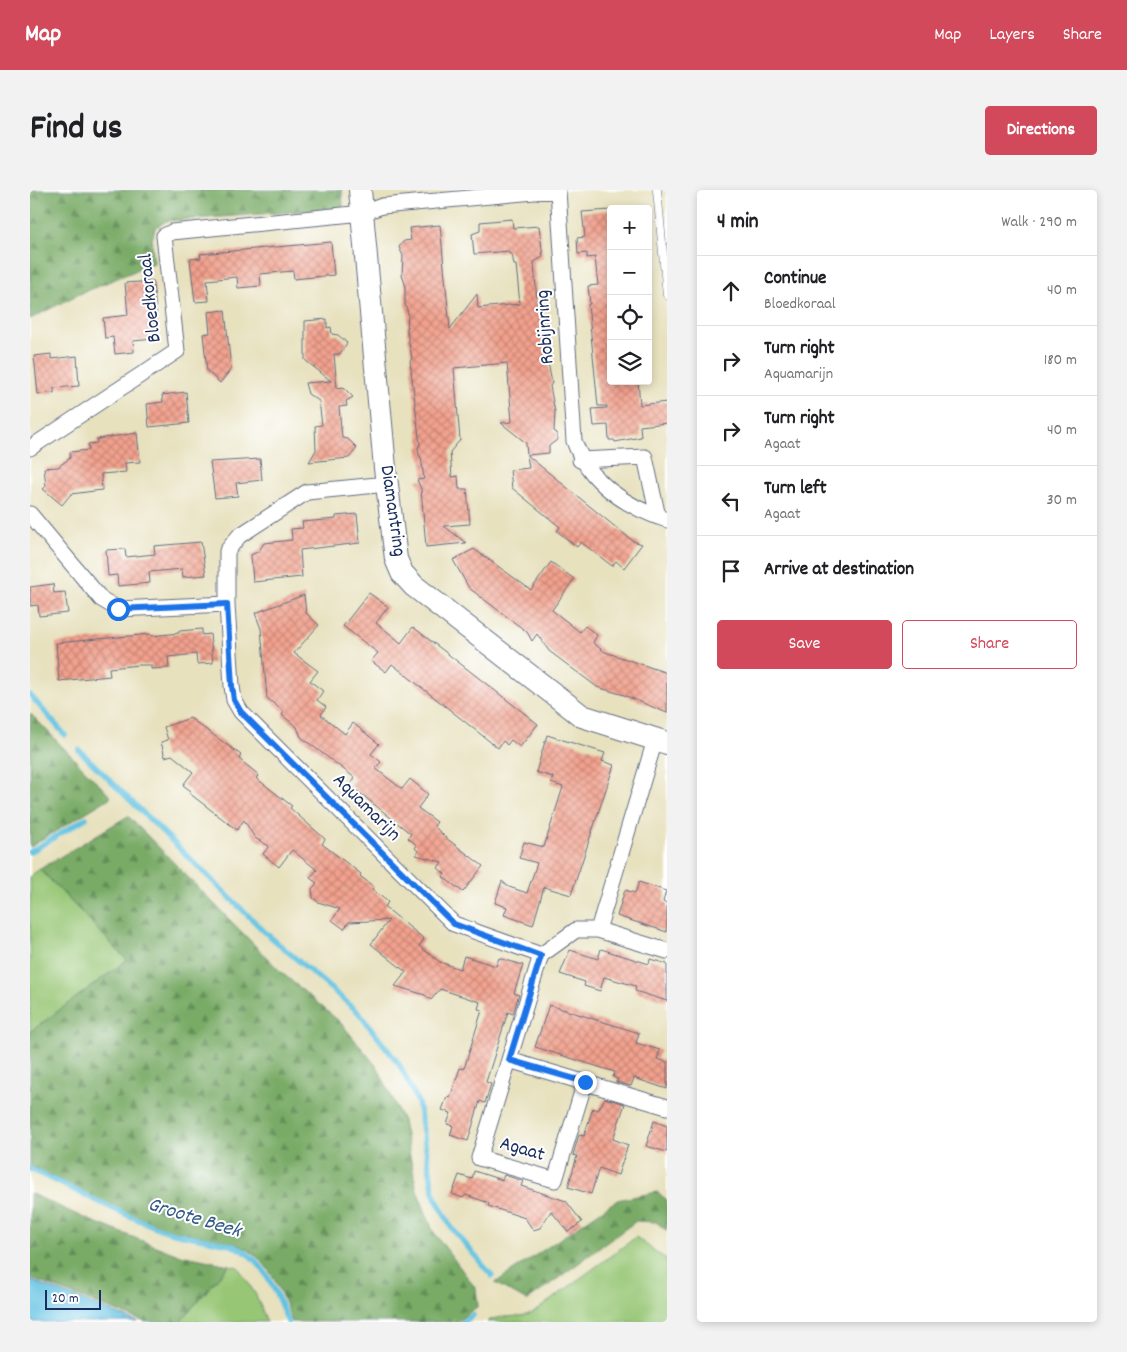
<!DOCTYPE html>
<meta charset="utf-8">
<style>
:root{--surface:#fff;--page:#f2f2f2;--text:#202124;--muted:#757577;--line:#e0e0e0;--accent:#d1495b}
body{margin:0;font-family:Dekko,sans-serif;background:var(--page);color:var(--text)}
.controls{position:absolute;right:15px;top:15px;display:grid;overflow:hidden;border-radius:5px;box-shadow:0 2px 8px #0003}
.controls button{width:45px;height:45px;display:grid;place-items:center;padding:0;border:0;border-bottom:1px solid var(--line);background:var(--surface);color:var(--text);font:25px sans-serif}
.scale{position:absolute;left:15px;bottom:12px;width:56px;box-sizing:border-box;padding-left:5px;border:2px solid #1b2f5e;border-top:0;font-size:14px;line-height:18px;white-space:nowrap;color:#1b2f5e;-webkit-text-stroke:4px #fff;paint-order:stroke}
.stop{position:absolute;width:15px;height:15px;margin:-11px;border:4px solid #1a73e8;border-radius:50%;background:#fff}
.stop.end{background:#1a73e8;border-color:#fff;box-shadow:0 1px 5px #0008}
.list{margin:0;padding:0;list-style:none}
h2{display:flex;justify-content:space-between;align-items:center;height:65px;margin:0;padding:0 20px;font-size:21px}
h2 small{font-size:16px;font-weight:400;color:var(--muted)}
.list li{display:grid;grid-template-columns:32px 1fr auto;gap:15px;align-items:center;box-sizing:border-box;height:70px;padding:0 20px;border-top:1px solid var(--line)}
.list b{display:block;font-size:19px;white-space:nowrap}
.list p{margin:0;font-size:16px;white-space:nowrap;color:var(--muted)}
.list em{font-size:16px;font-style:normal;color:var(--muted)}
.actions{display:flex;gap:10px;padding:15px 20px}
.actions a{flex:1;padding:11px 0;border:1px solid var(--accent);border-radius:5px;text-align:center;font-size:18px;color:var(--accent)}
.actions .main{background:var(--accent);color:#fff}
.icon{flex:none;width:28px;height:28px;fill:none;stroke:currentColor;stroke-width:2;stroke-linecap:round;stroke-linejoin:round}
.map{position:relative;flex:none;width:637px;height:1132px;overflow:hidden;border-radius:5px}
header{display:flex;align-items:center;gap:30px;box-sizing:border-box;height:70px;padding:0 25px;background:var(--accent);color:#fff}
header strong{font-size:24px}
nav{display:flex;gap:28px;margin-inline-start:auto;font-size:18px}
.intro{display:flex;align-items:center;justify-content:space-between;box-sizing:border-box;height:120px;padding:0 30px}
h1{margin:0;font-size:35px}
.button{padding:12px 22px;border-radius:5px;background:var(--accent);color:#fff;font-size:18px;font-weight:700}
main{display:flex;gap:30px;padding:0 30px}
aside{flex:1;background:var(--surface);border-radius:5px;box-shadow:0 2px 8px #0003}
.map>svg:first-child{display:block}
</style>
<header>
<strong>Map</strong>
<nav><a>Map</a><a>Layers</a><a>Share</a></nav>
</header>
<div class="intro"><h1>Find us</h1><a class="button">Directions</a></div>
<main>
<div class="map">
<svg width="637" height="1132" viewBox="0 0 637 1132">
<defs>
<pattern id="forest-firs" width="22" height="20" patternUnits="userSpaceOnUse" patternTransform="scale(1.25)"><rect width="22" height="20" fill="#79ab66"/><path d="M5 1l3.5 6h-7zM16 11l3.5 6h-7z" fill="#628c57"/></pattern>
<pattern id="building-cross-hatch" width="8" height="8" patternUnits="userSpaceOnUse" patternTransform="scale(1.25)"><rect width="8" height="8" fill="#f3a18d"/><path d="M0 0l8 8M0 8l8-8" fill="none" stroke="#c48476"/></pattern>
</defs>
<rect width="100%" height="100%" fill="#fff"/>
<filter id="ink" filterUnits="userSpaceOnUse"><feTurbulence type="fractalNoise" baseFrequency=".02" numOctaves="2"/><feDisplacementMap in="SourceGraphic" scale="10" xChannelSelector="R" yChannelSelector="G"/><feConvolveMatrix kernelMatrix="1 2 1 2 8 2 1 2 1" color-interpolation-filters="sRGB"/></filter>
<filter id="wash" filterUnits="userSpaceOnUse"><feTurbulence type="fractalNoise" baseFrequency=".0096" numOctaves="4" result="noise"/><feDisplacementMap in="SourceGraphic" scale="20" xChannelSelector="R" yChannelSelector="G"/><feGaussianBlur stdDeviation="1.12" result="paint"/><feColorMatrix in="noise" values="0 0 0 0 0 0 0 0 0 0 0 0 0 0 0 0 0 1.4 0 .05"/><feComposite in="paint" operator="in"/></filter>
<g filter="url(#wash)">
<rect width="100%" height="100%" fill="#e7e1be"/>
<path fill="#97c675" stroke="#597a6a" d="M10 679 97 770 0 842V686Z
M606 1047 637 1070V1132H457C467 1124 487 1129 503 1123Z
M199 1075 208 1077 226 1105 237 1132H150Z"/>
<path fill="url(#forest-firs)" stroke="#4a6d62" d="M0 0H312L313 18 136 31 125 38 122 50 124 73 47 105 0 129Z
M0 523 81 607 0 657Z
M98 626 251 782 310 832 348 878 373 931 387 1000 403 1041 446 1099 448 1116 427 1132H262C252 1106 244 1078 220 1061 201 1048 157 1046 132 1037 87 1021 43 996 0 976V842L97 770 10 679Z
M627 1002 637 1010V1041L626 1032 606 1031 497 1111 465 1093 587 1010Z
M0 1003 54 1028 146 1064 199 1075 150 1132H115L0 1088Z"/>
<path fill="#64c3e2" stroke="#4079a0" d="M0 1090 108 1132H0Z"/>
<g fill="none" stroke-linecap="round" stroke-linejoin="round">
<path stroke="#64c3e2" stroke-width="5.5" d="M0 505 35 545
M49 560 236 743 328 822 369 874 388 912 404 1005 421 1037 462 1086
M0 662 56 628
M0 979C42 998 84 1021 128 1038 153 1049 195 1048 215 1062 239 1078 247 1107 258 1132
M433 1132 443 1125"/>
</g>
<g id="blocks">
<path fill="url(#building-cross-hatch)" d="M581 20V191H608L610 215 637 212V233L610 236 611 247 585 252 584 250H579L578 235 564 236 562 219 577 218V216H568L558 114H560L558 96 568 95 565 67 557 68V63L548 64 547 48 555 47 552 22Z
M482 29 483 38 509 36 513 67 504 72 508 125 516 129V156L519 158V165L517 167 522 193 520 196 525 222 524 241 527 243V250L519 256V263L497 265 496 253 471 233 482 232 477 173 424 178 430 250 420 262 422 287 428 286 429 299H437L440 334 414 336 436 353 396 357 391 299 387 290 394 289 391 267 389 265 388 258 390 255 380 171 382 168 377 142 378 123 375 114V94L372 85 373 66 369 57 374 51 381 50 379 38 410 35 420 139 447 104 448 118 490 114 486 75H484L482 64H479V61L444 64 442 44 450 41V32Z
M301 52 304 85 264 89 263 81 230 84 231 96 208 98 207 87 177 90 179 111 165 112 160 69 171 68 170 64Z
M123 91 128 143H124V149L103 151 104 162 85 164 83 147 75 148 73 128 98 125 95 93Z
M195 120 201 179 190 193 177 181 173 144 180 143 178 122Z
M297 129V138L301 137 302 144 308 145 317 153 310 164H304L307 198 313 197 323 207 316 211 317 216 309 217 312 248 318 249 327 258 319 268 279 272 286 260 285 236 292 235 289 211 278 204 275 193 301 191 275 170V131Z
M21 164V169L47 166 49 196 24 198V203L8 204 4 166Z
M156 202 159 233 119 237 117 214 133 212 132 205Z
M107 243 110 272 95 273 96 282 71 284 72 300 41 304 32 315 13 299 16 296 14 278 28 277 40 268V262L59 260 58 254 67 253V249Z
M497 265 589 340 603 351 612 354 594 378 586 371 582 376 551 352 547 357 527 341 530 337 482 298 480 280 499 278Z
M230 269 232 290 206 293 208 306 185 308 180 272Z
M327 324 330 353 270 360 272 387 223 392 221 365 229 361 234 353 262 350 261 339 273 338 272 332 306 329V326Z
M171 352 176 385 153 387 152 379 119 382 120 393 88 396 87 385 78 386 76 360 95 359 96 367 125 364 124 356Z
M444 359 501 400 521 372 544 389 522 420 550 442 555 436 567 445 563 453 575 462 637 483V523L594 505 567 497 519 461 507 444 502 451 497 442 439 398 423 370Z
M23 394 24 403 35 402 38 423 9 426 8 415 0 416V397Z
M339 403 358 417 346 433 359 443 371 453 383 437 508 534 490 557 481 550 477 555 473 551 468 558 362 474 356 482 341 471 348 463 313 436Z
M274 405 276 423 289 435 264 463 288 481 280 491 293 501 287 510 296 517 291 525 315 544 323 533 349 554 341 564 351 572 345 578 372 599 380 589 398 604 388 618 407 632 404 636 416 648 453 676 433 702 413 687 415 684 408 678 412 672 386 665 388 661 385 658 387 655 378 648 381 644 320 595 325 588 271 547 267 537 252 525 254 522 237 508 231 439 225 423Z
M172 439V445L180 444 183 473 167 474 166 464 138 467 139 478 121 479V475H109L79 478 80 486 29 491 26 453 120 444 121 446 149 443V441Z
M160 528 211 565 209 569 229 585 226 588 262 616 260 618 295 649 292 654 331 684 330 686 344 697 342 699 358 712 355 717 394 749 389 756 410 772 430 779 434 766 466 776 469 768 493 775 484 803 489 805 488 807 483 824 478 822 456 892 461 894 455 913 450 911 438 951 420 945 423 936 417 934 421 923 412 920 417 907 420 908 430 878 434 879 452 820 448 819 450 812 410 799 401 810 395 805 365 796 376 782 341 754 359 730 319 732 314 739 302 730 310 719 288 712 283 708 282 699 287 693 280 688 287 680 262 660 249 677 233 664 239 656 225 648 214 630 207 640 159 603 161 601 153 595 163 582 142 565 135 567 131 552 138 550 134 537Z
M517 545 575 563 572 571 584 575 541 705 514 697 503 735 474 725 477 717 465 713 472 691 479 697 497 703 507 673 489 668 494 652 514 657 533 597 521 593 523 587 506 582Z
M609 692 636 701 633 712 637 713V742L587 726 595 700 605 703Z
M571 759 619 774 620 769 637 774V811L605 801 606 796 574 787 570 801 554 796 555 792 530 784 540 760 568 769Z
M519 815 609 843 606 853 630 860 627 869 637 872V899L604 888 601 896 586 892 588 889 583 887 585 882 505 857Z
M575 908 595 914 583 949 598 955 588 985 569 978 561 1004 538 997 547 966 543 965 549 945 554 946 563 918 568 920Z
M624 931 637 936V962L616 956Z
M444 981 472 990 474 985 493 991 491 996 536 1011 552 1032 538 1042 521 1021 510 1038 503 1040 495 1028 458 1016 459 1013 436 1005 433 1008 422 1004 429 985 442 989Z"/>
</g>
</g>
<g filter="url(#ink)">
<use href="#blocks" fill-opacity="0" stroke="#626d80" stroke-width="1"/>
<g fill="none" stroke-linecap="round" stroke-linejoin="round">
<g stroke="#626d80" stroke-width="9">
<path id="lane" d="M627 0 637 105"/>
</g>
<g stroke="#626d80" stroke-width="17">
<path id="street" d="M528 0 544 251C559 292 596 317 637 330
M0 258 147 161 134 46 142 42 333 23 352 16 526 0
M550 270 615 267 628 327
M357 294 277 302 209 346 197 361V414L202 496 204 510 211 522 424 734 511 765 546 740H568L625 550
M0 324 71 409 88 419 197 414
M568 740 637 761
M511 765 449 968 525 990 555 892
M479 870 637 917"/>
</g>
<g stroke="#626d80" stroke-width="24">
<path id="secondary" d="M330 0 355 278 366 369 372 383 384 396 552 526 637 553"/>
</g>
<use href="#lane" stroke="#fff" stroke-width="8"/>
<use href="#street" stroke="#fff" stroke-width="15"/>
<use href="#secondary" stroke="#fff" stroke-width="22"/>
</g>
</g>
<g fill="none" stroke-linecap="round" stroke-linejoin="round" filter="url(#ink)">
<path stroke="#1a73e8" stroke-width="6" d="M88 419 197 414 202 496 204 510 211 522 424 734 511 766 479 870 555 892"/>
</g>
<g text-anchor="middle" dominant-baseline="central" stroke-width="4" stroke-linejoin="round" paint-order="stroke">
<g font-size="20" fill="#1b2f5e" stroke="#fff">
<text transform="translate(121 108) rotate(-96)">Bloedkoraal</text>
<text transform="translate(516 137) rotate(-94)">Robijnring</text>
<text transform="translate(362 321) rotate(82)">Diamantring</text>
<text transform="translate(336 618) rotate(45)">Aquamarijn</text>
<text transform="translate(492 960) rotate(16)">Agaat</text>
</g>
<g font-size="21" font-style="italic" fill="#315b86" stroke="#fff">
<text transform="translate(164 1029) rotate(17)">Groote Beek</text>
</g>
</g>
</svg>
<div class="controls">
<button>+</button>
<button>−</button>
<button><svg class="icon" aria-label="locate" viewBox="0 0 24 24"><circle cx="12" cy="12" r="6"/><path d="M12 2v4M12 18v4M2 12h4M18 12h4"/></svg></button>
<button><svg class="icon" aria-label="layers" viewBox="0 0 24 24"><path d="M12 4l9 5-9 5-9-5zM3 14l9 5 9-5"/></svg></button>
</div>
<div class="scale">20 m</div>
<div class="stop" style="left:88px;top:419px"></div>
<div class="stop end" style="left:555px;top:892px"></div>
</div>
<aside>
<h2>4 min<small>Walk · 290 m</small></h2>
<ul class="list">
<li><svg class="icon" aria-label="ahead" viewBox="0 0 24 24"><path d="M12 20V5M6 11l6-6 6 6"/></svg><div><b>Continue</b><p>Bloedkoraal</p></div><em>40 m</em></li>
<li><svg class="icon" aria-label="right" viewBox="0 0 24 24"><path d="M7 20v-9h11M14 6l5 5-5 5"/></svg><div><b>Turn right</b><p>Aquamarijn</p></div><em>180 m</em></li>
<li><svg class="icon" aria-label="right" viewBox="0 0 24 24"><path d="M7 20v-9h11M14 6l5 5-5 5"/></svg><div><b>Turn right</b><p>Agaat</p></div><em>40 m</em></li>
<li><svg class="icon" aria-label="left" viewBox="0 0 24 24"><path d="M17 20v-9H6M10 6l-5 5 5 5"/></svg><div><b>Turn left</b><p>Agaat</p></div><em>30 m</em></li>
<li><svg class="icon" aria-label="arrive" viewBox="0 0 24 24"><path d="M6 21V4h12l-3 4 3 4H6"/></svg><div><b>Arrive at destination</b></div></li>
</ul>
<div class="actions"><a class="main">Save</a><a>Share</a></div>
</aside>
</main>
